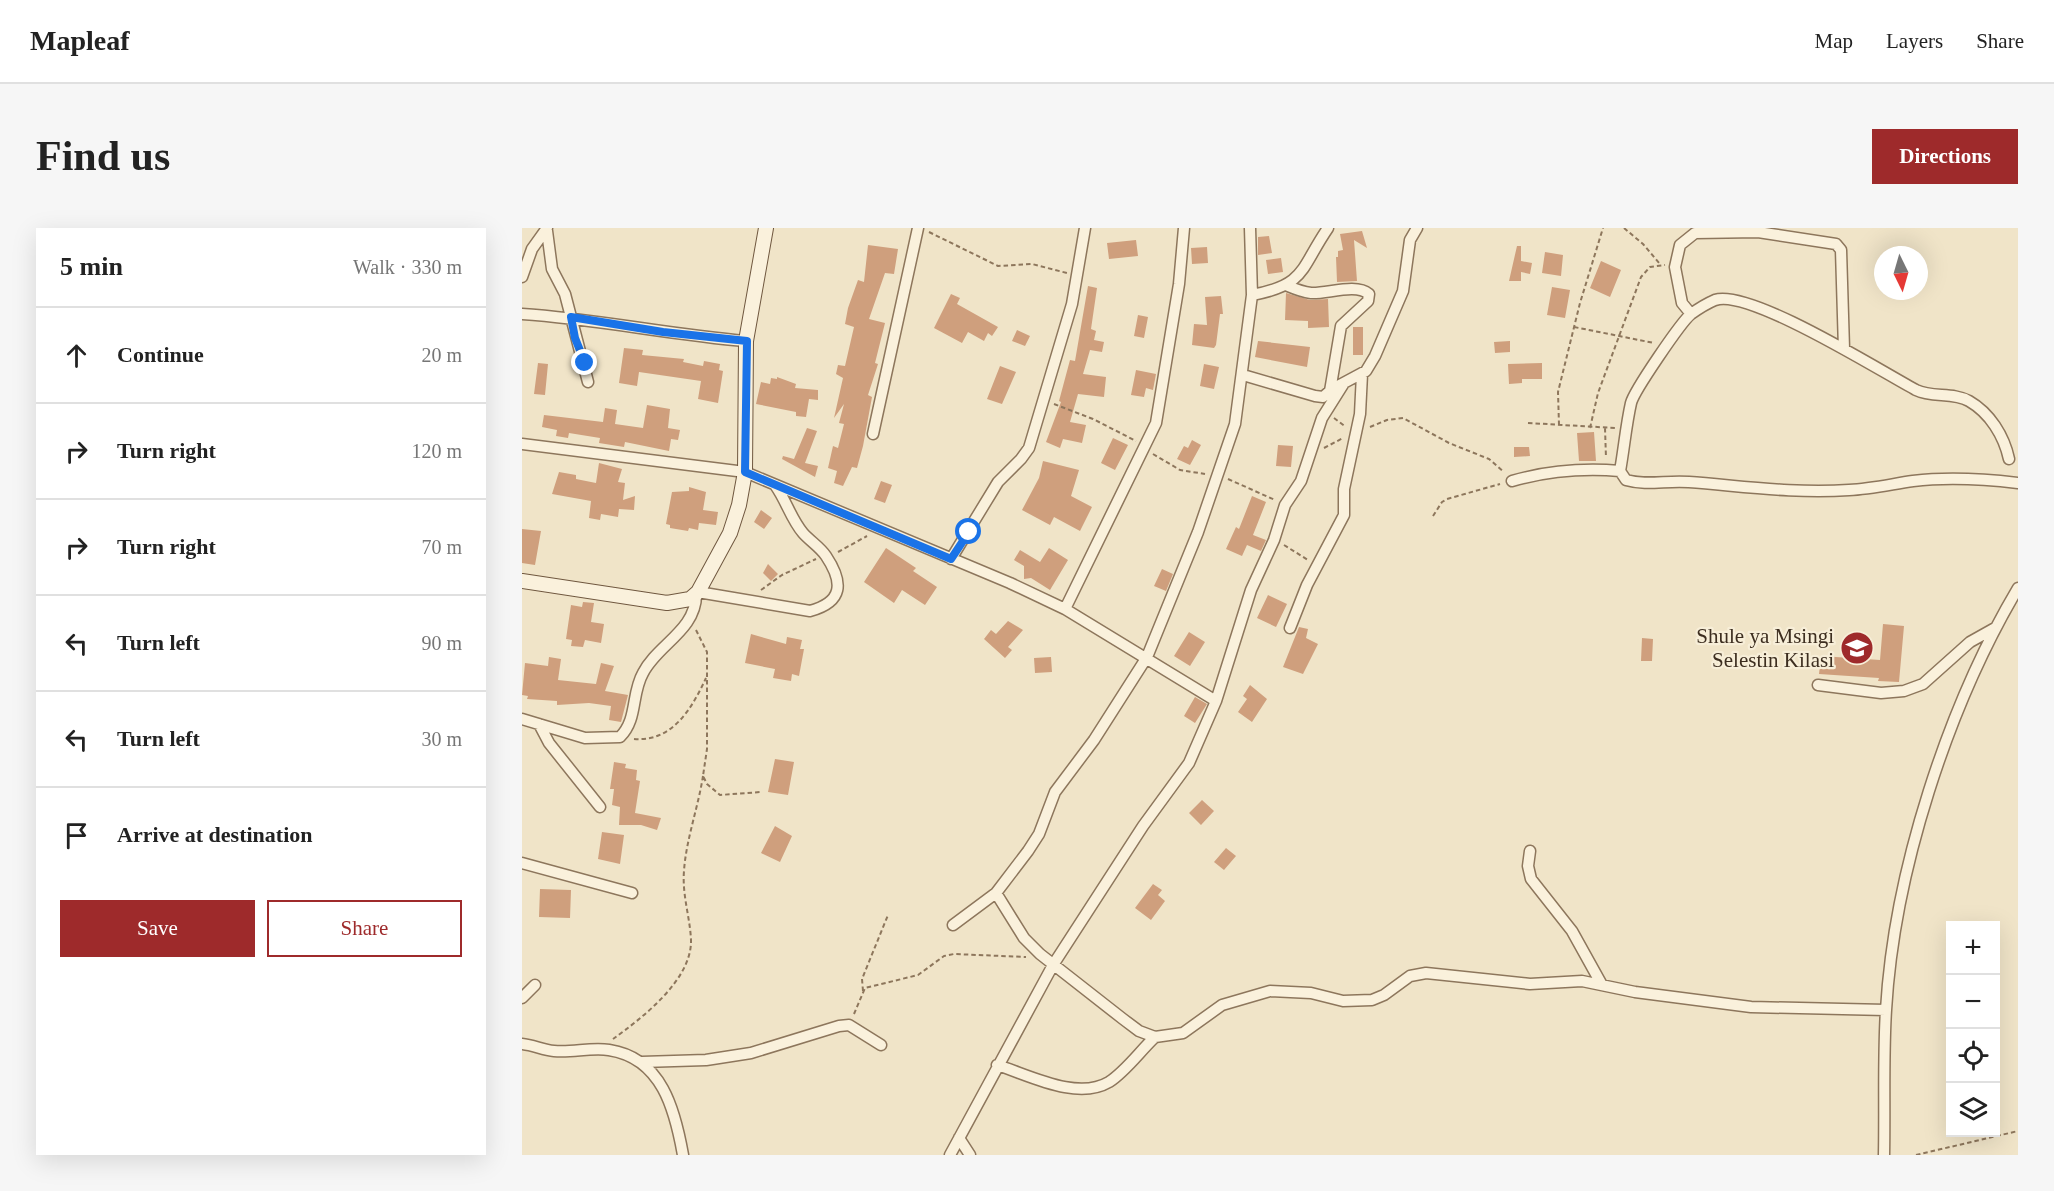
<!DOCTYPE html>
<meta charset="utf-8">
<style>
:root{--surface:#fff;--page:#f6f6f6;--text:#222;--muted:#767676;--line:#e0e0e0;--accent:#9e2a2b}
body{margin:0;font-family:Georgia,serif;background:var(--page);color:var(--text)}
.controls{position:absolute;right:18px;bottom:18px;display:grid;overflow:hidden;border-radius:0px;box-shadow:0 6px 24px #0002}
.controls button{width:54px;height:54px;display:grid;place-items:center;padding:0;border:0;border-bottom:2px solid var(--line);background:var(--surface);color:var(--text);font:30px sans-serif}
.compass{position:absolute;left:1352px;top:18px;width:54px;height:54px;border-radius:50%;background:var(--surface);box-shadow:0 6px 24px #0002;rotate:175deg}
.stop{position:absolute;width:18px;height:18px;margin:-14px;border:4px solid #1a73e8;border-radius:50%;background:#fff}
.stop.end{background:#1a73e8;border-color:#fff;box-shadow:0 2px 6px #0008}
.list{margin:0;padding:0;list-style:none}
h2{display:flex;justify-content:space-between;align-items:center;height:78px;margin:0;padding:0 24px;font-size:26px}
h2 small{font-size:20px;font-weight:400;color:var(--muted)}
.list li{display:grid;grid-template-columns:39px 1fr auto;gap:18px;align-items:center;box-sizing:border-box;height:96px;padding:0 24px;border-top:2px solid var(--line)}
.list b{display:block;font-size:22px;white-space:nowrap}
.list em{font-size:20px;font-style:normal;color:var(--muted)}
.actions{display:flex;gap:12px;padding:18px 24px}
.actions a{flex:1;padding:14px 0;border:2px solid var(--accent);border-radius:0px;text-align:center;font-size:21px;color:var(--accent)}
.actions .main{background:var(--accent);color:#fff}
.icon{flex:none;width:33px;height:33px;fill:none;stroke:currentColor;stroke-width:2;stroke-linecap:round;stroke-linejoin:round}
.map{position:relative;flex:none;width:1496px;height:927px;overflow:hidden;border-radius:0px}
header{display:flex;align-items:center;gap:36px;box-sizing:border-box;height:84px;padding:0 30px;background:var(--surface);border-bottom:2px solid var(--line)}
header strong{font-size:28px}
nav{display:flex;gap:33px;margin-inline-start:auto;font-size:21px}
.intro{display:flex;align-items:center;justify-content:space-between;box-sizing:border-box;height:144px;padding:0 36px}
h1{margin:0;font-size:42px}
.button{padding:15px 27px;border-radius:0px;background:var(--accent);color:#fff;font-size:21px;font-weight:700}
main{display:flex;gap:36px;padding:0 36px}
aside{flex:1;background:var(--surface);border-radius:0px;box-shadow:0 6px 24px #0002}
.map>svg:first-child{display:block}
</style>
<header>
<strong>Mapleaf</strong>
<nav><a>Map</a><a>Layers</a><a>Share</a></nav>
</header>
<div class="intro"><h1>Find us</h1><a class="button">Directions</a></div>
<main>
<aside>
<h2>5 min<small>Walk · 330 m</small></h2>
<ul class="list">
<li><svg class="icon" aria-label="ahead" viewBox="0 0 24 24"><path d="M12 20V5M6 11l6-6 6 6"/></svg><div><b>Continue</b></div><em>20 m</em></li>
<li><svg class="icon" aria-label="right" viewBox="0 0 24 24"><path d="M7 20v-9h11M14 6l5 5-5 5"/></svg><div><b>Turn right</b></div><em>120 m</em></li>
<li><svg class="icon" aria-label="right" viewBox="0 0 24 24"><path d="M7 20v-9h11M14 6l5 5-5 5"/></svg><div><b>Turn right</b></div><em>70 m</em></li>
<li><svg class="icon" aria-label="left" viewBox="0 0 24 24"><path d="M17 20v-9H6M10 6l-5 5 5 5"/></svg><div><b>Turn left</b></div><em>90 m</em></li>
<li><svg class="icon" aria-label="left" viewBox="0 0 24 24"><path d="M17 20v-9H6M10 6l-5 5 5 5"/></svg><div><b>Turn left</b></div><em>30 m</em></li>
<li><svg class="icon" aria-label="arrive" viewBox="0 0 24 24"><path d="M6 21V4h12l-3 4 3 4H6"/></svg><div><b>Arrive at destination</b></div></li>
</ul>
<div class="actions"><a class="main">Save</a><a>Share</a></div>
</aside>
<div class="map">
<svg width="1496" height="927" viewBox="0 0 1496 927">
<rect width="100%" height="100%" fill="#f0e4c8"/>
<path fill="#cf9f7d" d="M840 3 845 20 832 12 835 53 815 54 814 29H816V23L821 22 818 6Z
M747 8 750 25 736 27V9Z
M614 12 616 28 587 31 585 15Z
M346 17 376 21 372 46 363 45 347 91 363 95 353 135 356 136 346 167 350 169 341 218 335 240 330 239 321 258 312 255 315 243 306 240 311 218 316 220 322 196 317 195 322 176 312 190 321 150 314 146 316 137 323 138 332 99 323 96 326 80 336 52 342 54Z
M995 18H999V33L1010 35 1008 46 999 44V53H987Z
M685 19 686 35 670 36 669 20Z
M1023 24 1041 27 1039 48 1020 45Z
M759 30 761 44 746 46 744 32Z
M1079 33 1099 42 1088 69 1068 60Z
M566 58 575 60 569 101 574 103 572 112 582 114 580 124 568 122 561 146 584 149 582 169 556 166 548 194 564 197 560 215 541 211 538 220 524 214 539 174 537 173 548 132 553 133Z
M1030 59 1048 62 1043 90 1025 87Z
M764 65 788 72 806 71 807 99 786 100V93L763 92Z
M429 66 438 70 435 76 476 99 470 108 466 105 462 113 446 104 440 115 412 100Z
M699 68 701 86H698L694 117 692 120 670 117 672 96 685 97 683 69Z
M616 87 626 89 622 110 612 108Z
M831 99H841V127H831Z
M495 102 508 108 503 118 490 113Z
M736 113 788 119 785 139 733 129Z
M988 113V124L973 125 972 114Z
M102 120 121 122 120 127 162 131 161 134 181 138 182 133 198 136 197 142 201 143 196 175 176 171 179 153 117 144 115 158 97 155Z
M16 135 26 136 23 167 12 166Z
M1020 135V151H1000V155L987 156 986 136Z
M682 136 697 139 692 161 678 158Z
M478 138 494 144 480 176 465 171Z
M614 142 634 146 631 162 624 160 622 169 609 167Z
M255 149 274 156 273 160 296 162V172L287 171 284 189 274 188V184L234 176 239 154 248 156 249 150 255 151Z
M125 177 148 181 146 200 158 202 156 212 149 211 147 223 103 214 102 219 77 215 78 210 47 205 46 210 34 208 35 202 20 199 22 187 81 194 83 180 95 182 93 196 121 200Z
M285 200 295 203 283 235 296 238 293 249 260 231 261 228 272 231Z
M1072 204 1074 233H1057L1055 205Z
M591 210 606 217 593 242 579 235Z
M670 212 679 217 668 237 655 231 662 218 666 220Z
M756 217 771 218 769 239 754 238Z
M992 219H1007L1008 228 992 229Z
M521 233 557 242 549 268 570 279 558 303 532 289 528 297 500 282 517 250Z
M77 235 100 241 96 254 103 255 101 272 113 268 112 282 97 281 96 289 79 286 78 292 67 290 69 273 30 266 37 244 54 247V251L74 255Z
M359 253 370 257 363 275 352 271Z
M167 259 184 264 181 282 196 284 194 297 177 295 176 302 167 300 166 303 148 300V297L144 296 150 264 167 263Z
M730 268 744 274 731 307 744 312 739 323 725 317 720 328 704 321 714 299 717 301Z
M239 282 250 290 242 301 232 294Z
M0 301 19 303 13 337 0 335Z
M364 320 394 340 391 343 415 359 403 377 380 362 372 375 342 354Z
M527 320 546 332 528 362 509 350 502 351V338L492 332 498 322 518 334Z
M246 336 256 346 249 353 241 345Z
M640 341 651 346 644 363 632 358Z
M746 367 765 376 754 399 735 390Z
M61 374 72 375 69 394 82 396 79 415 63 412 61 419 49 418 50 412 44 411 49 377 60 379Z
M486 393 501 402 486 419 490 422 483 430 462 411 469 402 474 406Z
M1361 396 1382 398 1377 454 1356 453 1357 450 1297 446 1299 428 1358 432Z
M777 399 786 401 784 410 796 416 781 446 761 439Z
M667 404 683 414 668 438 652 428Z
M229 406 264 416 265 409 280 412 278 421H282L277 448 270 446 269 453 251 450 253 441 223 435Z
M1120 410 1131 411 1130 433H1119Z
M27 429 39 431 36 452 74 456 79 435 92 438 83 463 106 467 99 494 87 492 89 478 67 475 35 477V473L5 471 6 468 0 467 3 435 26 438Z
M529 429 530 444 513 445 512 430Z
M728 457 745 471 730 494 716 484 725 471 721 468Z
M673 469 685 476 673 495 662 488Z
M253 531 272 534 266 567 246 564Z
M92 534 104 536 103 540 115 542 114 552 118 553 113 585 139 590 135 602 119 597H97L98 579 90 577 92 561H88Z
M680 572 692 583 679 597 667 585Z
M253 598 270 608 258 634 239 625Z
M80 604 102 607 98 636 76 631Z
M704 620 714 628 702 642 692 634Z
M631 656 640 662 636 667 643 673 629 692 613 680Z
M18 661 49 662 48 690 17 689Z"/>
<g fill="none" stroke-linecap="round" stroke-linejoin="round">
<g stroke="#8d765c" stroke-width="13">
<path id="street" d="M25 3 30 41 43 66 66 154
M0 49 10 21 25 0
M730 67C784 57 778 41 806 0
M0 86C76 91 149 107 224 113
M1169 86 1160 75 1153 39 1158 17 1173 5 1236 4 1314 16 1319 22 1322 121
M721 147 793 168 801 169 808 163 819 98 846 73 847 66C834 55 805 66 789 65 781 64 773 61 766 58
M816 158 844 143 853 128 881 63 888 12 895 0
M351 206 396 0
M0 216 223 244 488 355 543 381 694 473
M1098 243C1102 221 1104 197 1109 175 1112 163 1159 94 1169 86 1176 81 1186 75 1193 72 1227 60 1360 144 1394 162 1410 170 1431 164 1447 173 1468 185 1482 208 1487 231
M990 253C1025 243 1062 240 1098 243L1104 252C1125 258 1145 252 1167 254 1220 258 1274 266 1327 262 1349 261 1370 256 1391 253 1425 249 1462 251 1496 255
M429 331 476 254 499 231 507 220 550 76 563 0
M176 364 288 383C321 374 322 355 304 328 298 319 288 313 281 305 269 291 264 272 253 257
M543 381 634 195 657 56 662 0
M768 400 785 357 822 287V261L838 186 840 146
M1296 457 1359 465 1382 463 1401 456 1448 414 1473 400
M0 491 63 510 98 509C116 491 109 466 121 445 135 417 174 402 174 367
M17 496 27 515 78 579
M1008 623 1006 638 1009 651 1050 703 1080 757
M0 635 110 665
M474 665 502 710 518 726 601 791 617 803 633 809 661 805 700 777 748 763 789 765 821 773 850 772 862 767 888 748 904 745 1008 756 1060 753 1113 764 1229 779 1364 782
M431 697 474 665 506 623 517 606 533 564 572 512 625 429 676 304 713 196 730 67 728 0
M0 770 13 757
M0 816C11 817 21 822 32 823 50 825 69 819 87 822 140 830 153 882 161 927
M120 834 184 832 229 825 317 798 327 797 359 817
M475 837C507 847 555 873 587 854 604 843 618 823 633 809
M437 910 448 927
M428 927 531 737 621 598 667 535 694 473 729 362 752 312 763 277 779 253 800 190 822 155
M1362 927C1363 879 1361 830 1364 782 1372 644 1426 478 1496 360"/>
</g>
<g stroke="#6f573f" stroke-width="16">
<path id="secondary" d="M0 353 145 375 168 371 176 364 208 305 217 277 223 244 224 113 244 0"/>
</g>
<path stroke="#8d765c" stroke-width="2" stroke-dasharray="4.5 3" stroke-linecap="butt" d="M1102 0 1121 16 1138 36
M407 4 476 38 510 36 545 45
M1052 99 1132 115
M532 176 571 191 614 213
M812 190 824 199
M1006 195 1093 200
M1037 197 1036 164 1058 75 1081 0
M848 199 865 192 881 190 927 215 967 231 982 244
M1068 200 1076 165 1119 49 1128 39 1143 37
M1083 200 1084 230
M802 220 821 210
M631 226 658 242 683 246
M706 251 753 272
M911 288 920 274 925 271 978 256
M762 317 786 332
M316 324 345 308
M239 362 260 347 294 331
M174 402 185 424V521L181 548 185 556 198 567 239 564
M112 511C151 514 170 480 184 450
M341 763 340 751 366 687
M332 786 343 760 396 747 422 728 432 726 504 729
M91 811C120 790 170 752 169 712 168 689 160 667 162 643 164 612 176 580 181 548
M1394 927 1496 903"/>
<use href="#street" stroke="#faf1dc" stroke-width="10"/>
<use href="#secondary" stroke="#faf1dc" stroke-width="14"/>
</g>
<g fill="none" stroke-linecap="round" stroke-linejoin="round">
<path stroke="#1a73e8" stroke-width="8" d="M63 135 53 110 49 89 141 104 225 113 223 244 429 331 447 304"/>
</g>
<defs>
<g id="school-disc" transform="scale(1.725)"><circle r="9.5" fill="#9e2a2b" stroke="#f7eed8"/><path d="M0-5L7-2L0 1L-7-2ZM-4 1L0 2.5L4 1V4Q0 6-4 4Z" fill="#fff"/></g>
</defs>
<g fill-rule="evenodd">
<use href="#school-disc" x="1335" y="420"/>
</g>
<g text-anchor="middle" dominant-baseline="central" stroke-width="4.5" stroke-linejoin="round" paint-order="stroke">
<g font-size="21" fill="#3d2e20" stroke="#f7eed8" text-anchor="end">
<text x="1312" y="408">Shule ya Msingi<tspan x="1312" dy="24">Selestin Kilasi</tspan></text>
</g>
</g>
</svg>
<div class="controls">
<button>+</button>
<button>−</button>
<button><svg class="icon" aria-label="locate" viewBox="0 0 24 24"><circle cx="12" cy="12" r="6"/><path d="M12 2v4M12 18v4M2 12h4M18 12h4"/></svg></button>
<button><svg class="icon" aria-label="layers" viewBox="0 0 24 24"><path d="M12 4l9 5-9 5-9-5zM3 14l9 5 9-5"/></svg></button>
</div>
<svg class="compass" viewBox="-18 -18 36 36"><path d="M0-13l5 13h-10z" fill="#e53935"/><path d="M0 13l5-13h-10z" fill="#767676"/></svg>
<div class="stop" style="left:447px;top:304px"></div>
<div class="stop end" style="left:63px;top:135px"></div>
</div>
</main>
